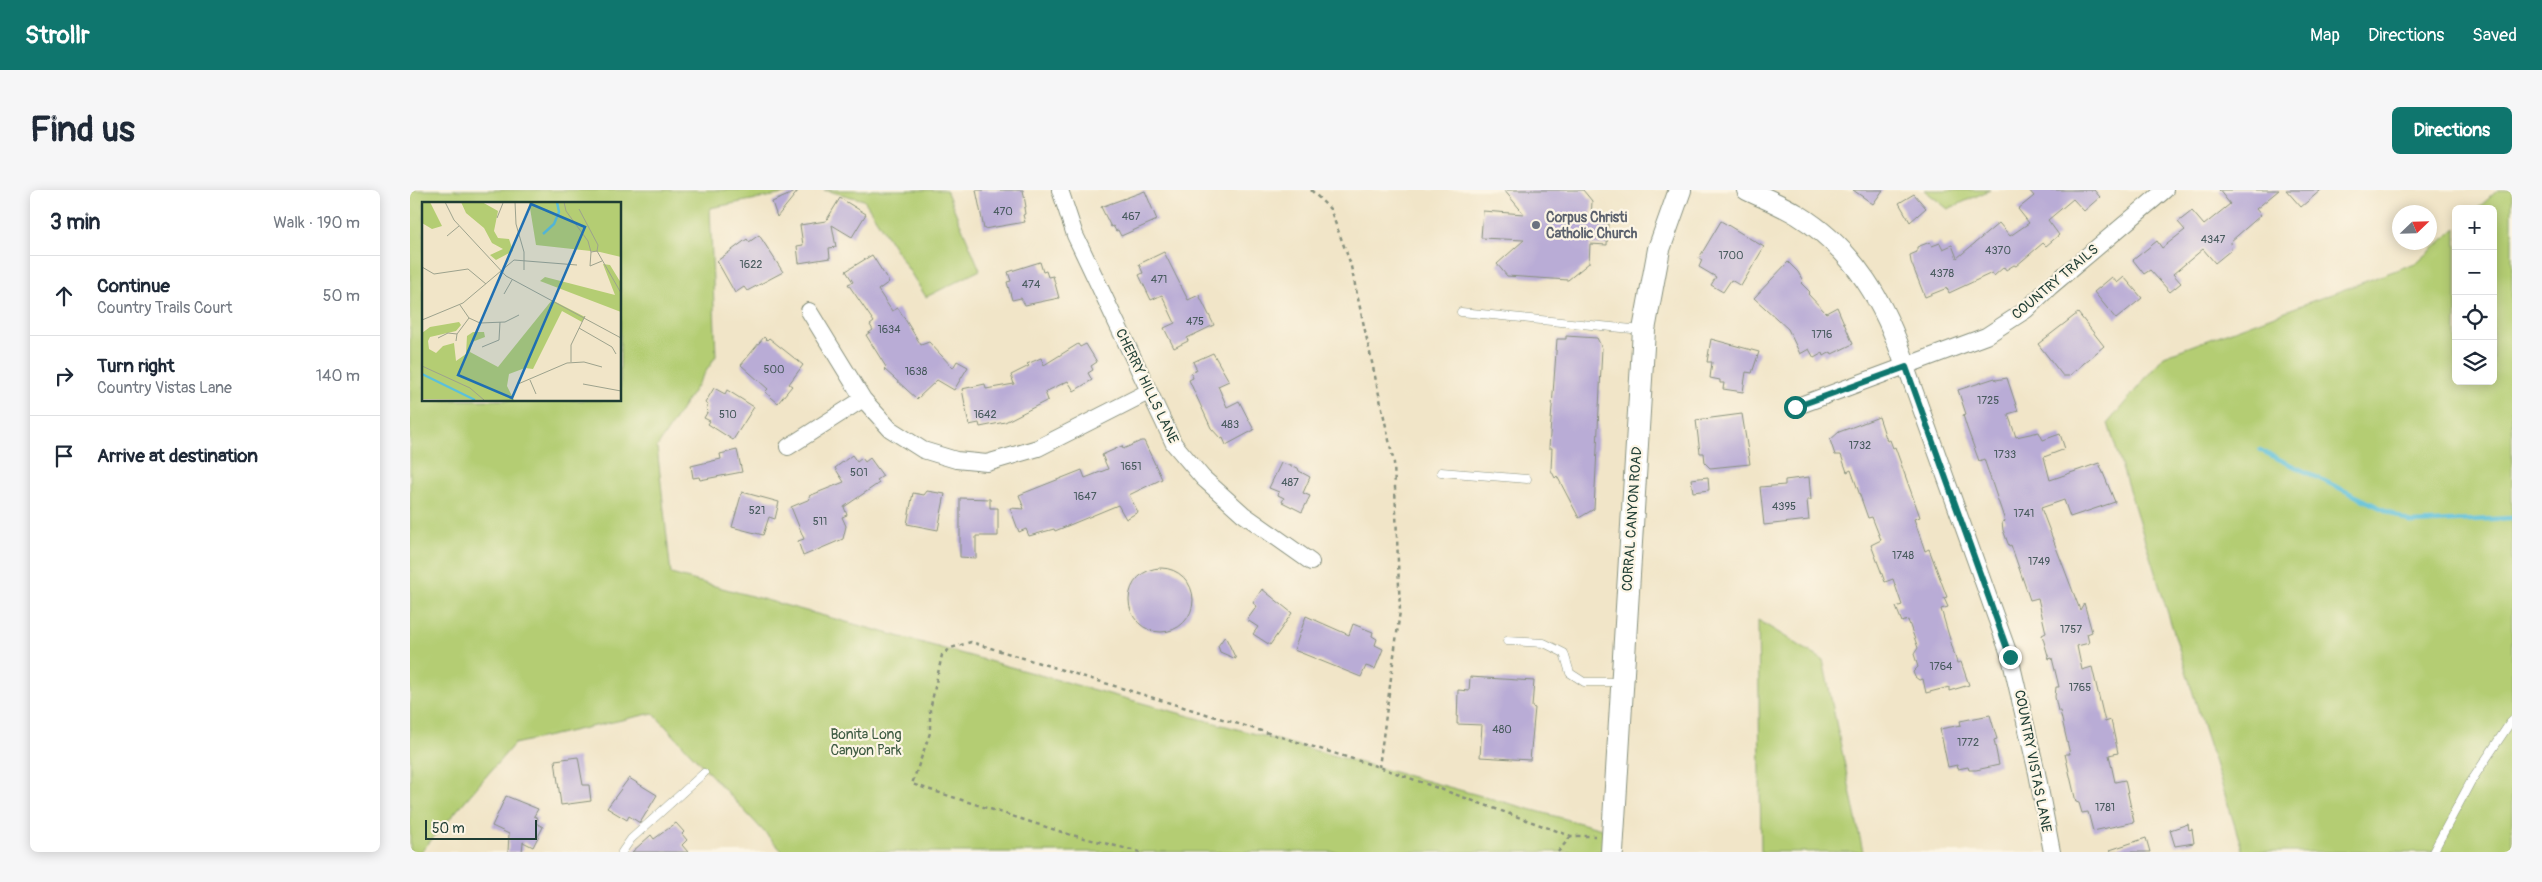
<!DOCTYPE html>
<meta charset="utf-8">
<style>
:root{--surface:#fff;--page:#f6f6f7;--text:#1f2937;--muted:#747a83;--line:#e0e1e3;--accent:#0f766e}
body{margin:0;font-family:Pangolin,sans-serif;background:var(--page);color:var(--text)}
.controls{position:absolute;right:15px;top:15px;display:grid;overflow:hidden;border-radius:8px;box-shadow:0 2px 12px #0003}
.controls button{width:45px;height:45px;display:grid;place-items:center;padding:0;border:0;border-bottom:1px solid var(--line);background:var(--surface);color:var(--text);font:25px sans-serif}
.compass{position:absolute;left:1982px;top:15px;width:45px;height:45px;border-radius:50%;background:var(--surface);box-shadow:0 2px 12px #0003;rotate:67deg}
.scale{position:absolute;left:15px;bottom:12px;width:112px;box-sizing:border-box;padding-left:5px;border:2px solid #1f3d34;border-top:0;font-size:14px;line-height:18px;white-space:nowrap;color:#1f3d34;-webkit-text-stroke:4px #fcf5e5;paint-order:stroke}
.stop{position:absolute;width:15px;height:15px;margin:-11px;border:4px solid #0f766e;border-radius:50%;background:#fff}
.stop.end{background:#0f766e;border-color:#fff;box-shadow:0 1px 5px #0008}
.list{margin:0;padding:0;list-style:none}
h2{display:flex;justify-content:space-between;align-items:center;height:65px;margin:0;padding:0 20px;font-size:21px}
h2 small{font-size:16px;font-weight:400;color:var(--muted)}
.list li{display:grid;grid-template-columns:32px 1fr auto;gap:15px;align-items:center;box-sizing:border-box;height:80px;padding:0 20px;border-top:1px solid var(--line)}
.list b{display:block;font-size:19px;white-space:nowrap}
.list p{margin:0;font-size:16px;white-space:nowrap;color:var(--muted)}
.list em{font-size:16px;font-style:normal;color:var(--muted)}
.icon{flex:none;width:28px;height:28px;fill:none;stroke:currentColor;stroke-width:2;stroke-linecap:round;stroke-linejoin:round}
.map{position:relative;flex:none;width:2102px;height:662px;overflow:hidden;border-radius:8px}
header{display:flex;align-items:center;gap:30px;box-sizing:border-box;height:70px;padding:0 25px;background:var(--accent);color:#fff}
header strong{font-size:24px}
nav{display:flex;gap:28px;margin-inline-start:auto;font-size:18px}
.intro{display:flex;align-items:center;justify-content:space-between;box-sizing:border-box;height:120px;padding:0 30px}
h1{margin:0;font-size:35px}
.button{padding:12px 22px;border-radius:8px;background:var(--accent);color:#fff;font-size:18px;font-weight:700}
main{display:flex;gap:30px;padding:0 30px}
aside{flex:1;background:var(--surface);border-radius:8px;box-shadow:0 2px 12px #0003}
.map>svg:first-child{display:block}
</style>
<header>
<strong>Strollr</strong>
<nav><a>Map</a><a>Directions</a><a>Saved</a></nav>
</header>
<div class="intro"><h1>Find us</h1><a class="button">Directions</a></div>
<main>
<aside>
<h2>3 min<small>Walk · 190 m</small></h2>
<ul class="list">
<li><svg class="icon" aria-label="ahead" viewBox="0 0 24 24"><path d="M12 20V5M6 11l6-6 6 6"/></svg><div><b>Continue</b><p>Country Trails Court</p></div><em>50 m</em></li>
<li><svg class="icon" aria-label="right" viewBox="0 0 24 24"><path d="M7 20v-9h11M14 6l5 5-5 5"/></svg><div><b>Turn right</b><p>Country Vistas Lane</p></div><em>140 m</em></li>
<li><svg class="icon" aria-label="arrive" viewBox="0 0 24 24"><path d="M6 21V4h12l-3 4 3 4H6"/></svg><div><b>Arrive at destination</b></div></li>
</ul>
</aside>
<div class="map">
<svg width="2102" height="662" viewBox="0 0 2102 662">
<rect width="100%" height="100%" fill="#fcf5e5"/>
<filter id="ink" filterUnits="userSpaceOnUse"><feTurbulence type="fractalNoise" baseFrequency=".02" numOctaves="2"/><feDisplacementMap in="SourceGraphic" scale="10" xChannelSelector="R" yChannelSelector="G"/><feConvolveMatrix kernelMatrix="1 2 1 2 8 2 1 2 1" color-interpolation-filters="sRGB"/></filter>
<filter id="wash" filterUnits="userSpaceOnUse"><feTurbulence type="fractalNoise" baseFrequency=".0096" numOctaves="4" result="noise"/><feDisplacementMap in="SourceGraphic" scale="20" xChannelSelector="R" yChannelSelector="G"/><feGaussianBlur stdDeviation="1.12" result="paint"/><feColorMatrix in="noise" values="0 0 0 0 0 0 0 0 0 0 0 0 0 0 0 0 0 1.4 0 .05"/><feComposite in="paint" operator="in"/></filter>
<g filter="url(#wash)">
<rect width="100%" height="100%" fill="#f1e5c8"/>
<path fill="#b4cd73" stroke="#6a8554" fill-rule="evenodd" d="M0 0H394L300 18 306 166 247 257 261 384 1203 642 1202 662H373L243 523 104 554 11 662H0ZM14 14H210V210H14Z
M414 0H536L570 80 516 107 454 10Z
M1514 0H1580L1538 19Z
M2088 0H2102V662H1833L1698 233 1754 166 2008 72 2046 38V191H2083V19H2067Z
M1348 430 1413 470 1453 662H1351Z"/>
<g fill="none" stroke-linecap="round" stroke-linejoin="round">
<path stroke="#5cc0da" stroke-width="4.5" d="M1850 260 2002 333 2102 328"/>
</g>
<g id="blocks">
<path fill="#b9acd6" d="M566 0H613L616 17 614 18 615 24 613 25 615 32 574 39Z
M1094 0H1173L1182 11 1181 30 1198 32 1197 55 1180 54 1179 73 1158 90 1097 86 1087 74 1114 50 1071 48 1073 21 1114 24Z
M1443 0H1473L1463 14Z
M1619 0H1684L1690 7 1674 21 1663 9 1638 30 1649 45 1636 56 1633 53 1606 76 1604 75 1596 80 1594 77 1584 86 1582 83 1539 103 1537 98 1515 107 1501 72 1500 65 1507 62V57L1520 52 1522 56 1530 53 1533 59 1542 55 1547 68 1589 33 1600 46 1619 33 1608 19 1624 6Z
M1809 0H1869L1846 19 1851 25 1820 52 1821 60 1805 73 1793 59 1763 84 1771 93 1760 102 1740 80 1734 84 1723 70 1747 51 1752 58 1775 40 1768 32 1782 21 1794 35 1820 14Z
M1876 0H1911L1891 17Z
M388 1 367 27 362 12Z
M735 1 747 30 711 46 708 40 706 41 703 36 701 37 691 17Z
M1504 4 1516 18 1500 32 1489 13Z
M430 8 456 24 442 47 422 35 426 57 419 58 420 68 389 73 387 56 393 55 390 35 416 31Z
M1311 31 1354 57 1331 96 1321 90 1313 102 1301 95 1306 87 1289 77 1292 70 1289 68Z
M349 45 373 82 337 101 334 97 325 103 307 71 337 49 339 52Z
M754 62 778 110 789 105 804 135 777 148 778 151 764 158 754 138 765 133 752 105 741 110 729 85 733 83 729 74Z
M462 65 479 92 468 100 482 121 488 118 511 155 519 152 543 178 547 171 558 177 544 200 527 190 507 209 474 179 476 177 456 145 463 140 460 135 464 132 438 94 443 92 436 81Z
M630 72 633 82 636 81 638 87 643 86 649 108 615 115 611 108 602 110 597 92 601 91 598 82Z
M1378 72 1388 82 1393 91 1391 93 1400 102 1398 104 1416 123 1427 117 1443 154 1422 164 1421 162 1414 166 1413 163 1404 168 1399 159 1390 164 1378 139 1344 108Z
M1702 87 1707 93 1714 87 1732 108 1706 129 1684 102Z
M1668 123 1694 156 1659 186H1653L1628 154Z
M1156 146 1187 148 1192 158 1184 319 1169 328 1147 286 1145 288 1141 280 1142 258H1139L1147 149H1156Z
M354 147 357 150 359 148 393 175 379 194 382 196 368 213 355 202 358 199 331 175Z
M1301 149 1349 162 1342 183 1336 182 1333 202 1313 199 1314 193H1310V190L1300 188 1302 172H1297Z
M668 154 670 157 676 154 687 172 681 176 683 180 678 183 682 190 664 201 658 191 635 202 638 210 595 232 570 237 569 233 559 235 552 199 575 194 576 199 604 194 601 185 619 176 617 174 631 168 634 175Z
M803 163 819 191 808 196 817 217 829 211 844 240 816 255 813 248 811 249 801 238 779 190 783 188 781 183 787 180 783 172Z
M1585 188 1586 190 1597 188 1608 221 1598 224 1606 247 1629 242 1633 250 1650 244 1655 259 1634 267 1640 290 1689 273 1705 312 1660 327 1654 310 1631 318 1670 420 1674 413 1682 442 1677 444 1679 453 1667 456 1672 480 1682 477 1695 532 1701 530 1708 563 1699 565 1705 592 1715 590 1724 632 1683 641 1678 622 1672 623 1669 613 1666 612 1655 564H1660L1650 521H1648L1645 507 1646 497H1649L1642 468 1639 469 1632 445 1636 443 1628 408 1620 410 1601 355 1599 356 1593 340 1592 332 1595 331 1574 269 1569 271 1557 238 1553 225 1556 224 1548 200Z
M304 198 315 204 317 200 344 217 323 250 298 234 300 231 294 228 298 221 296 219 298 215 295 213Z
M1332 224 1340 274 1300 278 1295 273 1294 263H1290L1286 230Z
M1469 227 1477 251 1480 250 1483 258 1485 257 1510 327 1504 329 1515 361 1519 359 1537 407 1534 408 1538 417 1531 419 1547 473 1551 472 1559 495 1539 501V497L1516 503 1513 489 1509 490 1505 487 1503 482 1508 477 1504 464 1508 458 1498 430 1492 432 1486 417 1492 415 1483 389 1475 392 1461 355 1471 350 1462 327 1458 328 1441 280 1437 282 1431 265H1425L1420 250 1429 242Z
M731 251H734L752 289 719 305 728 322 716 329 708 315 645 341 644 339 619 346 616 339 609 342 600 318 614 319 609 305 672 280 675 288 698 279 692 265 712 256 713 259Z
M327 260 332 282 290 290 289 287 283 288 281 276 311 269 310 264Z
M442 265 447 272 452 268 455 272 460 268 473 286 467 290 469 293 434 317 437 325 432 327 436 336 433 349 393 366 388 351 394 349 381 317 400 309 399 306 434 292 425 278Z
M871 273 888 278 889 281 900 287 893 303 900 306 892 322 872 312 874 308 868 305 869 302 859 298Z
M1298 287 1299 300 1283 302 1281 289Z
M1399 287 1401 310H1397L1399 330 1354 335 1350 297 1375 295V290Z
M517 301 535 304 528 340 497 334 503 303 514 305Z
M332 302 369 312 365 329 359 327 353 345 322 337Z
M550 308 580 309V318H588V346H566V368L550 367Z
M719 410a32 32 0 1 1 64 0a32 32 0 1 1-64 0Z
M852 399 882 423 860 455 843 444 848 437 837 430 847 416 843 413Z
M896 426 939 445 943 434 963 442 962 446 967 449 965 455 973 459 965 479 956 476 951 487 884 460Z
M815 446 826 469 810 462 808 456Z
M1060 487 1124 491 1122 517 1125 518 1120 570 1070 567 1072 535 1047 534 1048 500 1059 501Z
M1580 525 1587 549 1584 550 1589 575 1566 580H1559L1558 577 1548 579 1547 575 1538 577 1530 539 1551 535 1550 531Z
M168 567 173 595H179L181 611 151 615 145 570Z
M219 588 247 605 230 633 219 626 217 630 197 618Z
M96 606 128 619 124 626 128 628 126 633 133 637 123 657 113 652 112 662H98L99 644 82 636Z
M266 633 274 642 272 644 277 650 272 655 278 662H222L241 645 244 649Z
M1778 634 1779 640 1782 639 1784 653 1765 656 1760 640Z
M1736 648 1740 662H1701L1700 660Z"/>
</g>
</g>
<g filter="url(#ink)">
<use href="#blocks" fill-opacity="0" stroke="#88917e" stroke-width="1"/>
<g fill="none" stroke-linecap="round" stroke-linejoin="round">
<g stroke="#88917e" stroke-width="9">
<path id="service" d="M1051 122 1232 140
M1031 282 1117 289
M1097 451 1134 453 1154 463 1160 483 1174 492H1211
M212 662 221 649 294 583
M2023 662 2060 593 2102 530"/>
</g>
<g stroke="#88917e" stroke-width="18">
<path id="minor" d="M650 0 665 45 764 254 793 288 833 324 901 372
M399 121 453 209 480 239 513 260 546 270 577 273 628 258 738 202
M1496 177 1600 467 1627 583 1642 662
M1385 217 1576 146 1616 120 1640 97 1755 0
M378 257 453 209"/>
</g>
<g stroke="#88917e" stroke-width="22">
<path id="tertiary" d="M1337 0C1354 8 1372 15 1388 25 1445 60 1476 115 1496 177"/>
</g>
<g stroke="#88917e" stroke-width="24">
<path id="secondary" d="M1202 662 1234 140 1249 59 1270 0"/>
</g>
<path stroke="#88917e" stroke-width="2.5" stroke-dasharray="4 4" stroke-linecap="butt" d="M901 0 920 19 940 72 984 273 990 421 969 577
M730 662 658 644 502 594 520 543V520L532 465 541 458 561 452 969 577 1161 646H1185
M1148 662 1161 646"/>
<use href="#service" stroke="#fff" stroke-width="8"/>
<use href="#minor" stroke="#fff" stroke-width="16"/>
<use href="#tertiary" stroke="#fff" stroke-width="20"/>
<use href="#secondary" stroke="#fff" stroke-width="22"/>
</g>
</g>
<g fill="none" stroke-linecap="round" stroke-linejoin="round" filter="url(#ink)">
<path stroke="#0f766e" stroke-width="6" d="M1385 217 1496 177 1600 467"/>
</g>
<circle fill="#6b7280" stroke="#fcf5e5" stroke-width="2" cx="1126" cy="35" r="5"/>
<g text-anchor="middle" dominant-baseline="central" stroke-width="4.5" stroke-linejoin="round" paint-order="stroke">
<g font-size="11" fill="#46595c">
<text x="593" y="21">470</text>
<text x="721" y="26">467</text>
<text x="1803" y="49">4347</text>
<text x="1588" y="60">4370</text>
<text x="1321" y="65">1700</text>
<text x="341" y="74">1622</text>
<text x="1532" y="83">4378</text>
<text x="749" y="89">471</text>
<text x="621" y="94">474</text>
<text x="785" y="131">475</text>
<text x="479" y="139">1634</text>
<text x="1412" y="144">1716</text>
<text x="364" y="179">500</text>
<text x="506" y="181">1638</text>
<text x="1578" y="210">1725</text>
<text x="318" y="224">510</text>
<text x="575" y="224">1642</text>
<text x="820" y="234">483</text>
<text x="1450" y="255">1732</text>
<text x="1595" y="264">1733</text>
<text x="721" y="276">1651</text>
<text x="449" y="282">501</text>
<text x="880" y="292">487</text>
<text x="675" y="306">1647</text>
<text x="1374" y="316">4395</text>
<text x="347" y="320">521</text>
<text x="1614" y="323">1741</text>
<text x="410" y="331">511</text>
<text x="1493" y="365">1748</text>
<text x="1629" y="371">1749</text>
<text x="1661" y="439">1757</text>
<text x="1531" y="476">1764</text>
<text x="1670" y="497">1765</text>
<text x="1092" y="539">480</text>
<text x="1558" y="552">1772</text>
<text x="1695" y="617">1781</text>
</g>
<g font-size="14" font-weight="bold" fill="#5b616d" stroke="#fcf5e5" text-anchor="start">
<text x="1136" y="27">Corpus Christi<tspan x="1136" dy="16">Catholic Church</tspan></text>
</g>
<g font-size="14" fill="#1f3d34" stroke="#fcf5e5">
<text transform="translate(1645 92) rotate(-40)">COUNTRY TRAILS</text>
<text transform="translate(737 196) rotate(64)">CHERRY HILLS LANE</text>
<text transform="translate(1222 329) rotate(-86)">CORRAL CANYON ROAD</text>
<text transform="translate(1623 571) rotate(79)">COUNTRY VISTAS LANE</text>
</g>
<g font-size="14" fill="#3d5a41" stroke="#fcf5e5">
<text x="456" y="544">Bonita Long<tspan x="456" dy="16">Canyon Park</tspan></text>
</g>
</g>
<g transform="translate(12 12)">
<rect width="199" height="199" fill="#f1e5c8"/>
<path d="M0 0H8L20 24 10 27 0 21ZM39 0H60L76 9 72 29 76 36 87 37 91 49 74 58 68 53 81 47 70 41 62 26 44 11ZM107 0H199V55L178 50 114 43ZM181 62 188 63 199 81V110L118 79 123 75 193 93ZM130 98 163 115 160 120 140 109 111 167 103 166 87 172 85 184 92 198 0 197V131L8 125 37 120 39 123 34 129 8 135 6 139 7 147 14 151 21 144 32 141 34 159 44 152 45 134 51 130H62L63 135 50 140 48 150 76 165Z" fill="#b4cd73"/>
<path fill="none" stroke="#5cc0da" stroke-width="2.5" d="M121 32 132 22 137 10 135 0M0 172 53 198"/>
<path fill="none" stroke="#9da28d" stroke-width="1" d="M23 0 32 18 84 74 199 136M93 0 94 22 102 50V68M142 0 144 9 166 39 169 50 175 49 199 91M157 7 176 43 175 49M75 16 81 1M25 34 37 24M169 50 168 64 180 59M0 65 12 72 46 67 64 82M82 92 90 78M38 103 47 116 58 121 83 120 97 113M0 118 41 101 92 58 155 63M157 126 190 145 194 152M16 136 26 131 35 132M34 139 35 132 47 116M60 145 77 138 78 120M149 160V143L163 114M0 164 48 186 62 198M108 178 114 192M96 182 145 161 162 160 180 165M161 182 199 189"/>
<path fill="#1f6fb2" fill-opacity="0.15" stroke="#1f6fb2" stroke-width="2.5" d="M109 2 163 25 90 196 36 173Z"/>
<rect width="199" height="199" fill="none" stroke="#1f3d34" stroke-width="2.5"/>
</g>
</svg>
<div class="controls">
<button>+</button>
<button>−</button>
<button><svg class="icon" aria-label="locate" viewBox="0 0 24 24"><circle cx="12" cy="12" r="6"/><path d="M12 2v4M12 18v4M2 12h4M18 12h4"/></svg></button>
<button><svg class="icon" aria-label="layers" viewBox="0 0 24 24"><path d="M12 4l9 5-9 5-9-5zM3 14l9 5 9-5"/></svg></button>
</div>
<svg class="compass" viewBox="-18 -18 36 36"><path d="M0-13l5 13h-10z" fill="#e53935"/><path d="M0 13l5-13h-10z" fill="#747a83"/></svg>
<div class="scale">50 m</div>
<div class="stop" style="left:1385px;top:217px"></div>
<div class="stop end" style="left:1600px;top:467px"></div>
</div>
</main>
